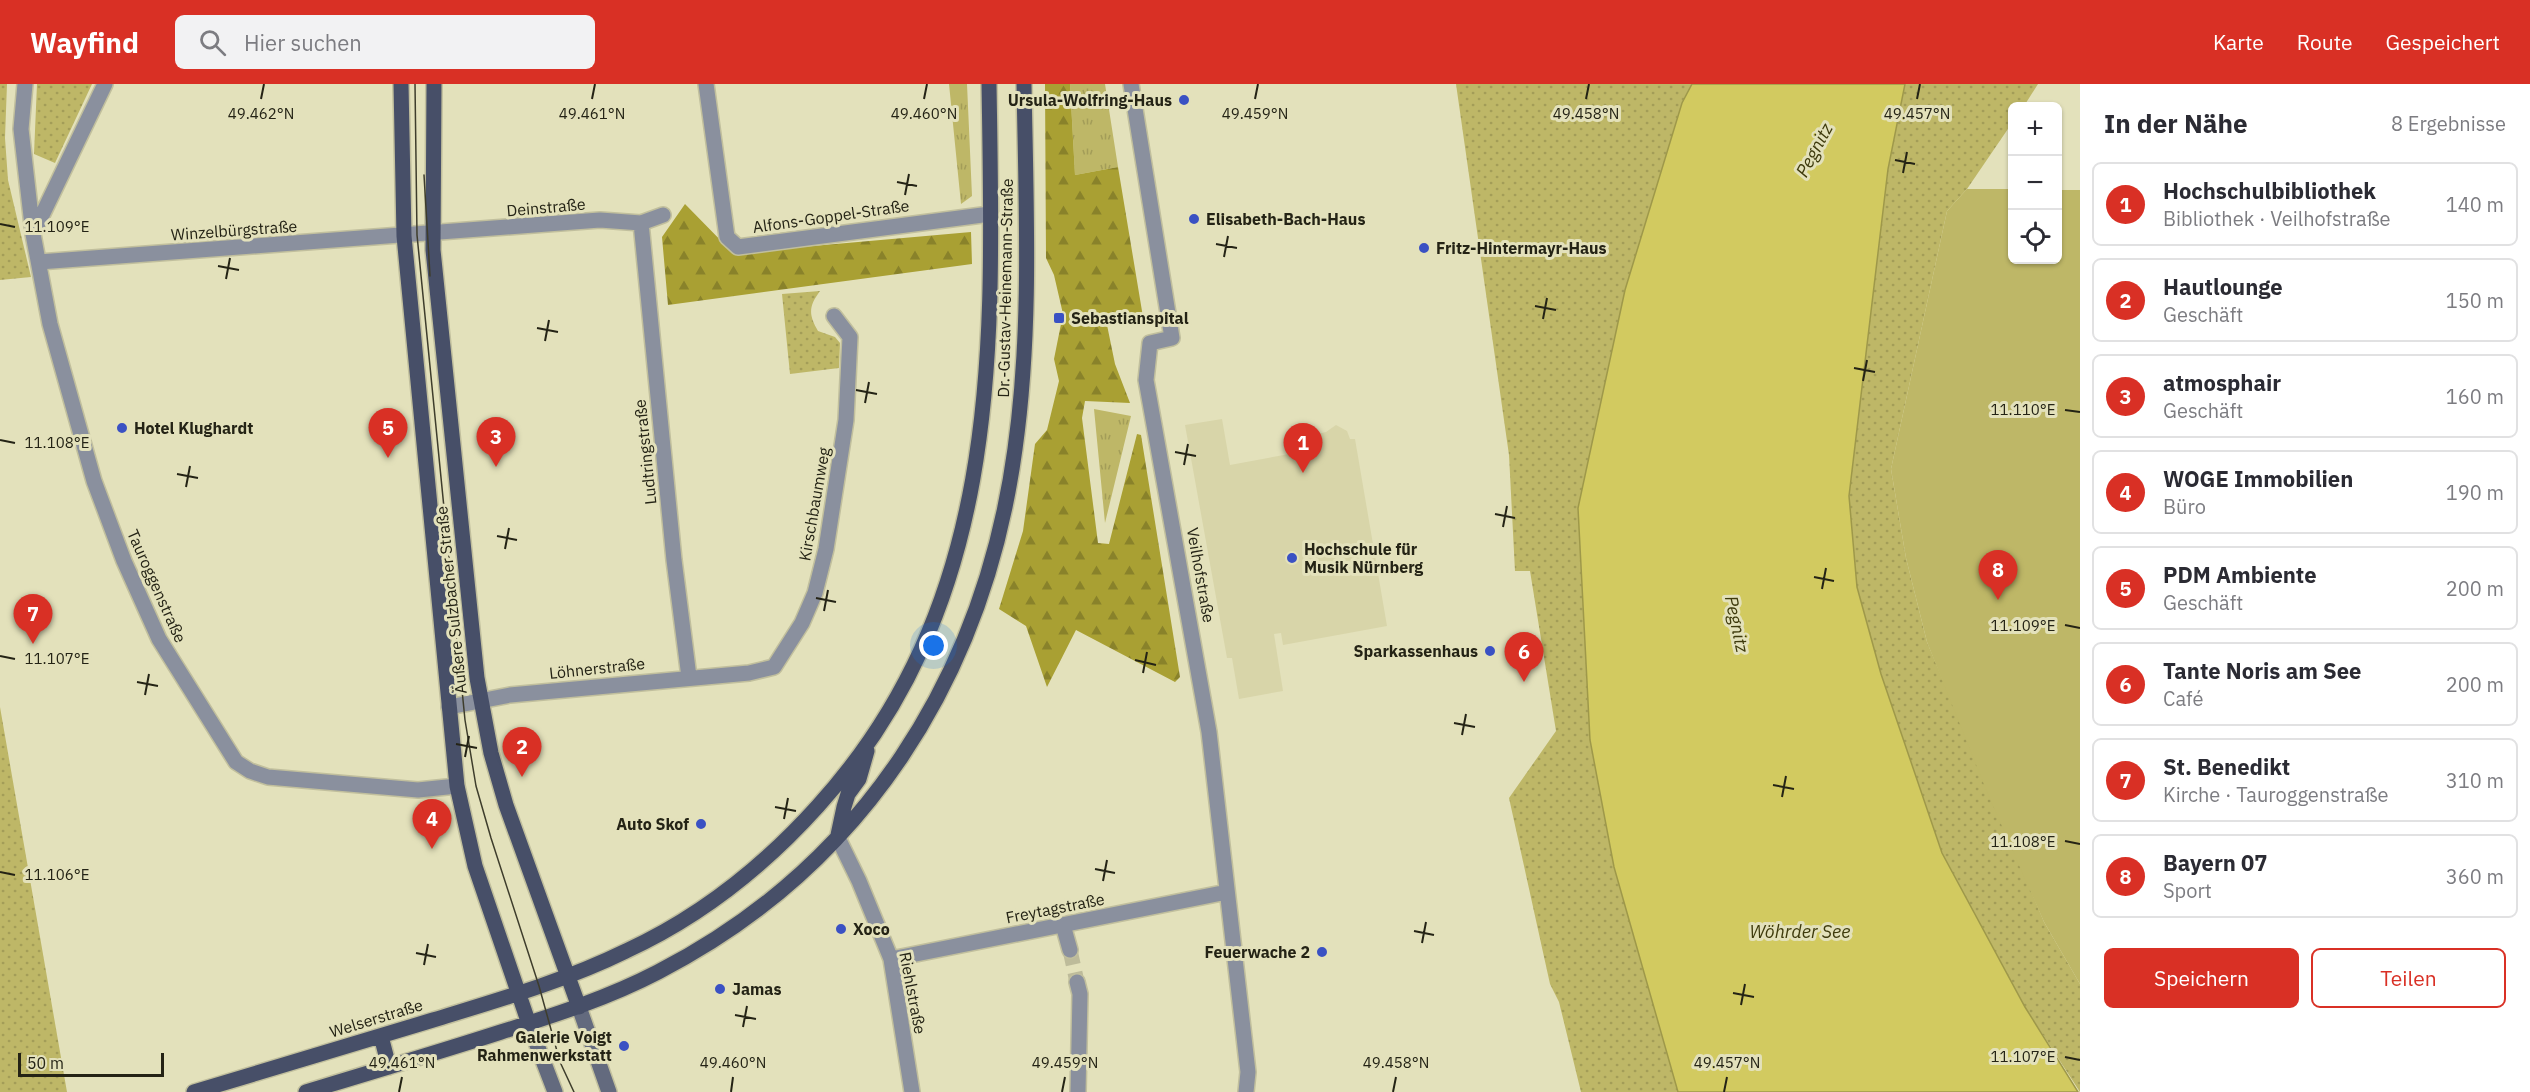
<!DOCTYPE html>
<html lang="de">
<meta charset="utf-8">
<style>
:root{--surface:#fff;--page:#f2f2f3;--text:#2b2b33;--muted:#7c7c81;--line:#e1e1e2;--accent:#d93025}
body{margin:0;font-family:"IBM Plex Sans",sans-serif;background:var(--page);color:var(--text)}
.controls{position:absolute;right:18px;top:18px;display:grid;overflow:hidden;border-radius:9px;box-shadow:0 2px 4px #0004}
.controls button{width:54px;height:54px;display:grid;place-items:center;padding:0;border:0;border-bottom:2px solid var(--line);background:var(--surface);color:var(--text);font:30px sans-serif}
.scale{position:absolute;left:18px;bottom:15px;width:146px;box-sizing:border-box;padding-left:6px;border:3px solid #242315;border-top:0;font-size:16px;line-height:21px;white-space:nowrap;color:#242315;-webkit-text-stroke:4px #e3e1bb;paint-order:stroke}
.you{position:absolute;left:934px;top:562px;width:21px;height:21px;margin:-15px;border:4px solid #fff;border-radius:50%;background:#1a73e8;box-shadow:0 0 0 9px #1a73e833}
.badge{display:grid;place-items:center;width:39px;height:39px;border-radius:50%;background:var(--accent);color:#fff;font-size:20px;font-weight:700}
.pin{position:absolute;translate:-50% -50px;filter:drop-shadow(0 2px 3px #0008)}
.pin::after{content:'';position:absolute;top:32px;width:21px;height:18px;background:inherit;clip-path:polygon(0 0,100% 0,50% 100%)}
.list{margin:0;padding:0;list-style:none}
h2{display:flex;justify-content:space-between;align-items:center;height:78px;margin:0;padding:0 24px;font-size:26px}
h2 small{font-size:20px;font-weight:400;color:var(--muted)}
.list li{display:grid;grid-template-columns:39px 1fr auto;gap:18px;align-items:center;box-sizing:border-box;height:84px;margin:0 12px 12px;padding:0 12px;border:2px solid var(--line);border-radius:9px}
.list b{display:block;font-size:22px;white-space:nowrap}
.list p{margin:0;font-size:20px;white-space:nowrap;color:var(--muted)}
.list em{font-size:20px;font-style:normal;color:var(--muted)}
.actions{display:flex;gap:12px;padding:18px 24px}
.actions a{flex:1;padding:14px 0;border:2px solid var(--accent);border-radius:9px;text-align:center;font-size:21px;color:var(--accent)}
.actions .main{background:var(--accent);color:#fff}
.icon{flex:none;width:33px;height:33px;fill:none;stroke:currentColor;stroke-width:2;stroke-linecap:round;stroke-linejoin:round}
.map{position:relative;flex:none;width:2080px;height:1008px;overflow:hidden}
header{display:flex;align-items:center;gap:36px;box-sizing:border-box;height:84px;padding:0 30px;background:var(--accent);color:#fff}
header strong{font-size:28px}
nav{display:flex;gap:33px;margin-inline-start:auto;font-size:21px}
.search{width:420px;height:54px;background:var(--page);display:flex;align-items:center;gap:15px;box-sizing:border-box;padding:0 21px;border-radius:9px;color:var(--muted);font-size:22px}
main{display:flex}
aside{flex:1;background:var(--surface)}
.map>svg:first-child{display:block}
</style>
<header>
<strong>Wayfind</strong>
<div class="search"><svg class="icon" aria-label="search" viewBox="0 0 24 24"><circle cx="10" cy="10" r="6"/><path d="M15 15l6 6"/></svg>Hier suchen</div>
<nav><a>Karte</a><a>Route</a><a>Gespeichert</a></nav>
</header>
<main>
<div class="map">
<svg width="2080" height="1008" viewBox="0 0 2080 1008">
<defs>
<pattern id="grass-tufts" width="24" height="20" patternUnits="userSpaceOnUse" patternTransform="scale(1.5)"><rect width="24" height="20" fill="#beb767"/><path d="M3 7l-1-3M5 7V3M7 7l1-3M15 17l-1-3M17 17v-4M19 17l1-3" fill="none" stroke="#a39d58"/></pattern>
<pattern id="forest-firs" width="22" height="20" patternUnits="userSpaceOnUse" patternTransform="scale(1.5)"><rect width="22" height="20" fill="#a9a033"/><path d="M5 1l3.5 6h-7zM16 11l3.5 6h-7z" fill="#89822a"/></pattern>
<pattern id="park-dots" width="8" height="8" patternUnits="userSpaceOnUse" patternTransform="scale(1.5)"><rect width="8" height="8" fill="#beb767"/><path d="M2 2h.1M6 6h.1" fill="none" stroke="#a39d58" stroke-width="1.8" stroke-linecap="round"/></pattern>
</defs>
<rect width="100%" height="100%" fill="#e3e1bb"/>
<path fill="#d8d5a9" d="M1222 335 1230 381 1311 366 1309 352 1326 348 1336 341 1347 347 1350 355H1355L1387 542 1283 561 1281 549 1274 550 1283 607 1239 615 1232 574H1227L1185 341Z"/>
<path fill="url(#grass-tufts)" d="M949 0H967L972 112 961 120Z
M1070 0H1105L1118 83 1075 91Z
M1094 325 1131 332 1105 439Z"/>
<path fill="url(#forest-firs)" d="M1045 0H1070L1075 91 1118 83 1143 233 1107 241 1115 280 1130 319 1085 317 1082 334 1098 459 1109 460 1137 350 1141 351 1180 593 1175 598 1076 546 1047 603 1026 542 999 525 1023 447 1035 360 1047 346 1059 297 1054 275 1063 230 1054 191 1046 174Z
M685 120 733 169 971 148 972 180 668 221 662 153Z"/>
<path fill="url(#park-dots)" d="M0 0H7L5 54 8 96 31 193 0 196Z
M37 0H92L55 79 34 70Z
M1456 0H1692L1682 19 1625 206 1578 424 1590 656 1614 783 1678 1008H1581L1559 918 1550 900 1509 714 1556 647 1530 487H1515L1509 371Z
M1905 0H2038L2024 22H2012V39L1967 105 1947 127 1891 385 1906 474 1927 558 2044 838 2080 900V1008L2025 923 1942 769 1881 590 1857 503 1849 412 1888 85Z
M820 207C809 222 808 230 818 247L835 253 840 259 839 284 790 290 782 210Z
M0 623 67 1008H0Z"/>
<path fill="#beb767" d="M1967 105H2012V176H2058V106H2080V900L2044 838 1987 708 1927 558 1906 474 1891 385 1947 127Z"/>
<path fill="#d2ca60" stroke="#9e984a" stroke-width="1.5" d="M1692 0H1905L1888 85 1849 412 1857 503 1881 590 1942 769 2025 923 2078 1008H1678L1614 783 1590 656 1578 424 1625 206 1682 19Z"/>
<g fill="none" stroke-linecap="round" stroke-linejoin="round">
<path stroke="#bdbb9a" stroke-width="15" stroke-dasharray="15 8" stroke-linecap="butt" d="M1070 866 1077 898"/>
<g stroke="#c1bf9d" stroke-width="18">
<path id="minor" d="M25 0 21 45 33 150
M105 0 33 150 50 240 94 397 124 477 159 555 236 678 250 687 268 693 418 706 457 702
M706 0 727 153 738 163 990 130
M1131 0 1172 254 1150 259 1146 296 1209 648 1248 988 1246 1008
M641 139 674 476 689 593
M39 178 600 136 641 139 663 131
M449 623 510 611 749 589 774 583 802 539 815 509 826 465 846 336 850 253 834 232
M838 754 859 797 891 875 912 1008
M1063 841 1070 866
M891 875 1227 808
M1077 898 1080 910 1078 1008"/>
</g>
<g stroke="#c1bf9d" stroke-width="18">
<path id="secondary" d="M579 923 609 1008
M529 940 555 1008"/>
</g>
<g stroke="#c1bf9d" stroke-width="18">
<path id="primary" d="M401 0 404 152 457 702 475 782 529 940
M434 0 433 166 477 594 491 669 506 721 579 923
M838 751 844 723 848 710 859 695 867 667
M381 952 389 983
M194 1008C274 984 353 960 433 936 498 916 565 897 626 867 700 833 764 782 818 722 1005 516 993 260 989 0
M306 1008C371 988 436 969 501 948 555 931 608 914 658 888 864 782 984 592 1015 365 1032 244 1026 121 1024 0"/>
</g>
<use href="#minor" stroke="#8a909e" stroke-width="15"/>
<use href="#secondary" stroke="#636a7e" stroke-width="15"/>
<use href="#primary" stroke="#474f68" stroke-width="15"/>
<path stroke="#3e3d2c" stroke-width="1.5" d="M415 0 417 151 465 636 476 702 491 754 539 902 560 978 574 1008
M424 91 430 192"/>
</g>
<path fill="none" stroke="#242315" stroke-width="2" d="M261 15 264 0M592 15 595 0M924 15 927 0M1255 15 1258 0M1586 15 1589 0M1917 15 1920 0M1895 76 1915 80M1903 89 1907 68M897 98 917 102M905 111 909 90M0 140 15 143M1216 160 1237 164M1224 173 1228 152M218 182 239 186M226 195 230 174M1535 222 1556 226M1543 235 1547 214M537 244 558 248M545 257 549 236M1854 284 1875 288M1863 297 1867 276M856 306 877 310M865 319 869 298M2065 326 2080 328M0 356 15 359M1175 368 1196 372M1184 381 1188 360M177 390 198 394M186 403 190 382M1495 430 1515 434M1503 443 1507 422M497 452 517 456M505 465 509 444M1814 493 1834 497M1822 505 1826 484M816 514 836 518M824 527 828 506M2065 541 2080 544M0 572 15 575M1135 576 1156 581M1143 589 1147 568M137 598 158 602M145 611 149 590M1454 639 1475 643M1462 651 1466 630M456 660 477 664M465 673 469 652M1773 701 1794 705M1782 713 1786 692M775 723 796 727M784 735 788 714M2065 757 2080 760M1095 785 1115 789M0 788 15 791M1103 797 1107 776M1414 847 1434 851M1422 859 1426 838M416 869 436 873M424 881 428 860M1733 909 1754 913M1741 921 1745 900M735 931 756 935M743 943 747 922M2065 973 2080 976M399 1008 402 993M731 1008 733 993M1062 1008 1065 993M1393 1008 1396 993M1724 1008 1727 993"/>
<g fill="#3a51c3" stroke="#e3e1bb" stroke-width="2">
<circle cx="1184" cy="16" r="6"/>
<circle cx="1194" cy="135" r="6"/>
<circle cx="1424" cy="164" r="6"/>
<rect x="1053" y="228" width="12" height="12" rx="3"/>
<circle cx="122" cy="344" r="6"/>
<circle cx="1292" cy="474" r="6"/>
<circle cx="1490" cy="567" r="6"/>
<circle cx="701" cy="740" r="6"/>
<circle cx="841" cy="845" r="6"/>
<circle cx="1322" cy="868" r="6"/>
<circle cx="720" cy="905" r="6"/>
<circle cx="624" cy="962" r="6"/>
</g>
<g text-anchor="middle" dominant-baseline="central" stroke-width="6" stroke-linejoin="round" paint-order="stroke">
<g font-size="16" font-weight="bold" fill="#242315" stroke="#e3e1bb" text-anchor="start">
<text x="1172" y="16" text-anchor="end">Ursula-Wolfring-Haus</text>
<text x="1206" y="135">Elisabeth-Bach-Haus</text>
<text x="1436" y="164">Fritz-Hintermayr-Haus</text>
<text x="1071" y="234">Sebastianspital</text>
<text x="134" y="344">Hotel Klughardt</text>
<text x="1304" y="465">Hochschule für<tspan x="1304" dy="18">Musik Nürnberg</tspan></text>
<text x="1478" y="567" text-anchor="end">Sparkassenhaus</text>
<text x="689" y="740" text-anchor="end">Auto Skof</text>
<text x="853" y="845">Xoco</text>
<text x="1310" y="868" text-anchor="end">Feuerwache 2</text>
<text x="732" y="905">Jamas</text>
<text x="612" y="953" text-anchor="end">Galerie Voigt<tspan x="612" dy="18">Rahmenwerkstatt</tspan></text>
</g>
<g font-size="16" fill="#242315" stroke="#e3e1bb">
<text transform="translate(546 123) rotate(-5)">Deinstraße</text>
<text transform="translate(831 132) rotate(-8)">Alfons-Goppel-Straße</text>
<text transform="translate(234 146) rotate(-4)">Winzelbürgstraße</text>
<text transform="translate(1005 204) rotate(-89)">Dr.-Gustav-Heinemann-Straße</text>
<text transform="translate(645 368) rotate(-96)">Ludtringstraße</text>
<text transform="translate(814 420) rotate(-80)">Kirschbaumweg</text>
<text transform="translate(1201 491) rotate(80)">Veilhofstraße</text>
<text transform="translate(157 502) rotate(66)">Tauroggenstraße</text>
<text transform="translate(451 516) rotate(-96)">Äußere Sulzbacher Straße</text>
<text transform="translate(597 584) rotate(-6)">Löhnerstraße</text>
<text transform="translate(1055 824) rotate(-11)">Freytagstraße</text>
<text transform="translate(913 909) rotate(79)">Riehlstraße</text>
<text transform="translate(376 934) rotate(-17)">Welserstraße</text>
</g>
<g font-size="18" font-style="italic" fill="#3e3a0c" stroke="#e3e1bb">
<text transform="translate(1814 66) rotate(-62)">Pegnitz</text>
<text transform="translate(1737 540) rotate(78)">Pegnitz</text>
<text x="1800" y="847">Wöhrder See</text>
</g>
</g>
<g font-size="15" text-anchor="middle" fill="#242315" stroke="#e3e1bb" stroke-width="6" stroke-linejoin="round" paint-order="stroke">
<text x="261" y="35">49.462°N</text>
<text x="592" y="35">49.461°N</text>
<text x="924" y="35">49.460°N</text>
<text x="1255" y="35">49.459°N</text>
<text x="1586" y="35">49.458°N</text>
<text x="1917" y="35">49.457°N</text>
<text x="57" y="148">11.109°E</text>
<text x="2023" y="331">11.110°E</text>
<text x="57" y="364">11.108°E</text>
<text x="2023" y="547">11.109°E</text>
<text x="57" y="580">11.107°E</text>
<text x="2023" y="763">11.108°E</text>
<text x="57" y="796">11.106°E</text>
<text x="2023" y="978">11.107°E</text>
<text x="402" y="984">49.461°N</text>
<text x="733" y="984">49.460°N</text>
<text x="1065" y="984">49.459°N</text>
<text x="1396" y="984">49.458°N</text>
<text x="1727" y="984">49.457°N</text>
</g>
</svg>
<div class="controls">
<button>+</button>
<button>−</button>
<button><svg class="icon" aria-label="locate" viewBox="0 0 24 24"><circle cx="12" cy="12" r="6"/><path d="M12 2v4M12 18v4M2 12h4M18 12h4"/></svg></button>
</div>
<div class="scale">50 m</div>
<div class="you"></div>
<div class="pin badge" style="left:1303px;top:389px">1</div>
<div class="pin badge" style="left:522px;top:693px">2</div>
<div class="pin badge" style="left:496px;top:383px">3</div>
<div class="pin badge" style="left:432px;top:765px">4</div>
<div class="pin badge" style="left:388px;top:374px">5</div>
<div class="pin badge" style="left:1524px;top:598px">6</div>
<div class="pin badge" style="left:33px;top:560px">7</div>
<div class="pin badge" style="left:1998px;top:516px">8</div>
</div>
<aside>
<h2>In der Nähe<small>8 Ergebnisse</small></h2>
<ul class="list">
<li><span class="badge">1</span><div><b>Hochschulbibliothek</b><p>Bibliothek · Veilhofstraße</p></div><em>140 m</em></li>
<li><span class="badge">2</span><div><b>Hautlounge</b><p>Geschäft</p></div><em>150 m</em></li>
<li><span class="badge">3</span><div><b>atmosphair</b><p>Geschäft</p></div><em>160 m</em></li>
<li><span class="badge">4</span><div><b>WOGE Immobilien</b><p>Büro</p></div><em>190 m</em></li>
<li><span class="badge">5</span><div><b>PDM Ambiente</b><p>Geschäft</p></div><em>200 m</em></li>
<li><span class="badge">6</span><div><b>Tante Noris am See</b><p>Café</p></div><em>200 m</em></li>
<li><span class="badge">7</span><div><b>St. Benedikt</b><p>Kirche · Tauroggenstraße</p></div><em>310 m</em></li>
<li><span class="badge">8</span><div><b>Bayern 07</b><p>Sport</p></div><em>360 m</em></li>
</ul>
<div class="actions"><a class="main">Speichern</a><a>Teilen</a></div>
</aside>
</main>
